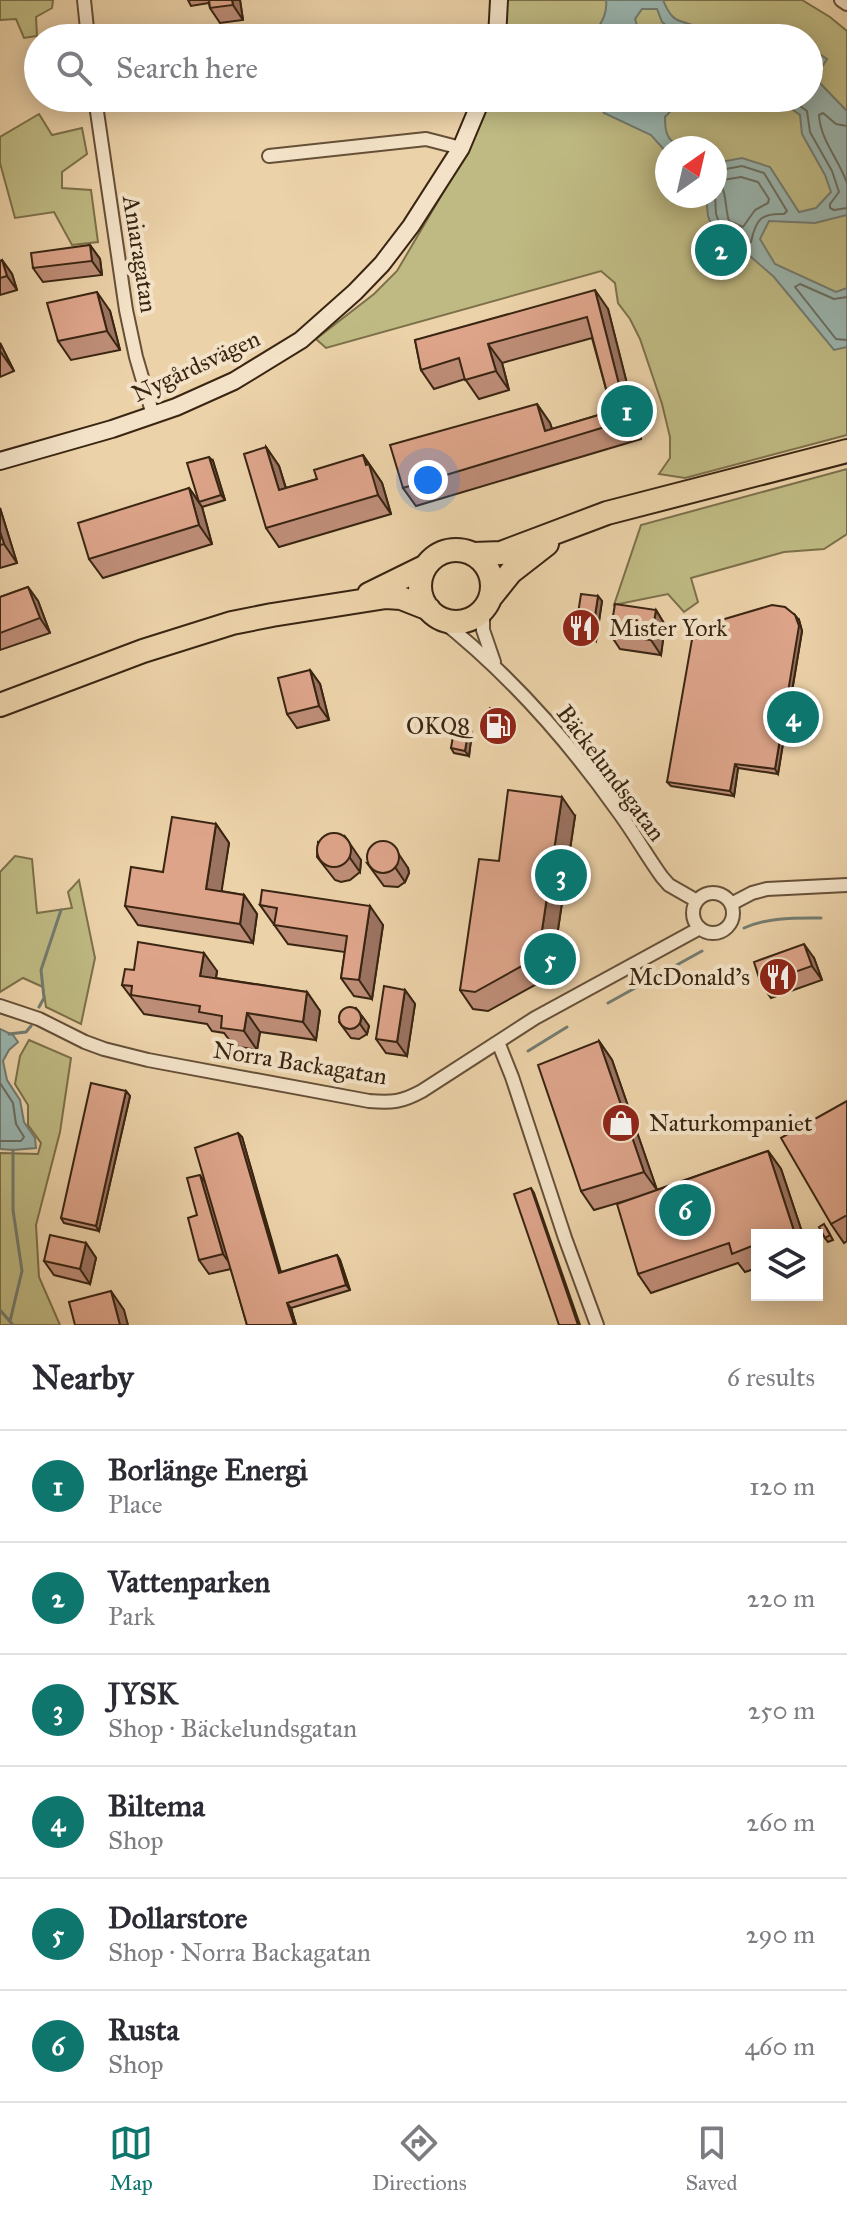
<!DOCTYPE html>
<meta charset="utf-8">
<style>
:root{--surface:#fff;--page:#f7f7f7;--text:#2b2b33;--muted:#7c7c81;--line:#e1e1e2;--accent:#0f766e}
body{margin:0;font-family:"IM FELL Great Primer",serif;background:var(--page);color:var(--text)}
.controls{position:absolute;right:24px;bottom:24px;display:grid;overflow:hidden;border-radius:0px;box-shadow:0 4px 20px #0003}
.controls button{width:72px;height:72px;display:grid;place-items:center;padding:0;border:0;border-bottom:2px solid var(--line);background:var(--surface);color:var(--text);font:40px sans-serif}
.compass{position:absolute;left:655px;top:136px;width:72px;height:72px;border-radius:50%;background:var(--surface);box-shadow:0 4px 20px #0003;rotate:34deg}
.you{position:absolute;left:428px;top:480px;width:28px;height:28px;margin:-20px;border:6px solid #fff;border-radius:50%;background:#1a73e8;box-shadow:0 0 0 12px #1a73e833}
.badge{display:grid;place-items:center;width:52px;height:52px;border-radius:50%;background:var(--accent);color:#fff;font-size:26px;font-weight:700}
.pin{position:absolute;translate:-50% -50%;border:4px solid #fff;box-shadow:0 2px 8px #0006}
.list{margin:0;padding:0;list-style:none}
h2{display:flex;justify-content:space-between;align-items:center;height:104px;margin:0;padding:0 32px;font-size:34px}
h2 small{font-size:26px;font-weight:400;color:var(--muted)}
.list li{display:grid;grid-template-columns:52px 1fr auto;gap:24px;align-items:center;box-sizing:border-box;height:112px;padding:0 32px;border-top:2px solid var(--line)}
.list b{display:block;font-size:30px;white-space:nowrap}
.list p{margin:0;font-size:26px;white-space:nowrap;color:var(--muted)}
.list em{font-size:26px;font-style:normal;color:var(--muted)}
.icon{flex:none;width:44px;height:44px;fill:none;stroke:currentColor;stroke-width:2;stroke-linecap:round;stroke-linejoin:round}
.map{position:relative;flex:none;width:847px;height:1325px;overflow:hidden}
.search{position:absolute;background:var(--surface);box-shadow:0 4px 20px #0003;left:24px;right:24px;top:24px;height:88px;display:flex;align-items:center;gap:20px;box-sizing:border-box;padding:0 28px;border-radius:44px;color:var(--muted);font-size:30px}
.sheet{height:776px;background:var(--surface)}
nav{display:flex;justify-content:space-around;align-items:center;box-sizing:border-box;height:112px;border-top:2px solid var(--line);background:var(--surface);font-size:22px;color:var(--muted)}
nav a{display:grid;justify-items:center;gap:4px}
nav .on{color:var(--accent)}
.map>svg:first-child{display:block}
</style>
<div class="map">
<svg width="847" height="1325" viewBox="0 0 847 1325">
<rect width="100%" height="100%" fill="#ecd2a9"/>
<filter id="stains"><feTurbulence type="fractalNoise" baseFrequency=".0025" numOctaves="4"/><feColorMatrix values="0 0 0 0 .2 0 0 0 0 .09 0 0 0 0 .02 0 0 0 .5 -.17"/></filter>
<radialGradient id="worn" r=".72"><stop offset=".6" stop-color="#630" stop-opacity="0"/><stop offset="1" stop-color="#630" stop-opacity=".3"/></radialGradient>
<path fill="#bfba83" stroke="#7c704a" stroke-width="2" fill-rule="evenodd" d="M0 0H53L52 8 36 17 37 36 24 38 16 19 0 20Z
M506 0H802L830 17 847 31V435L685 478 659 474 670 458V437L662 404 640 339 630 319 618 303 615 283 601 271 326 348 316 339 374 294 397 271 468 150 486 98H809V38H500ZM667 148H715V196H667Z
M39 114 52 135 82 128 87 154 62 172V188L91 190 98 242 72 245 54 212 15 218 0 163V137Z
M847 469V534L824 549 784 552 691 578 698 602 684 612 668 594 614 605 641 525Z
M15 856 32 859 37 913 72 908 68 892 79 880 95 958 81 1024 46 1007 43 987 23 978 0 992V872Z
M29 1040 71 1058 60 1132 36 1225 39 1277 60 1325H0V1153L38 1154 41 1143 28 1125V1105L15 1084 20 1056Z"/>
<path fill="#9ab6b0" stroke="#737c71" stroke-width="2" d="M606 0H663C673 25 679 19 701 28L704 38H668L667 26 662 22 657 9H642L635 19 641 38H620L610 32 605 38H592C599 25 608 16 606 0Z
M818 53 827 59 815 78 847 111V215L815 223 769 221 760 239 775 264 836 292 847 288V347L834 350 774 277 735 243 716 237 708 216 706 196H715V163L742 158 770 167 799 212 816 208 831 192 825 175 802 134 800 115 785 104 734 108 708 98H809V66Z
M592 98H619L631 104 637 103 641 98H651L661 103 667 98H683L665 117C665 133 667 139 680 148H667V153L651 135 604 113Z
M0 1029 13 1035 18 1042 9 1050 3 1061 7 1080 20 1100 24 1122 35 1138 36 1148 13 1150 0 1149Z"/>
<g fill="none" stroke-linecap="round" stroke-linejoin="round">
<path stroke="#6a6e61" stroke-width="2" d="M789 98 807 111 810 132 832 171 839 192 830 204V208L834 210 847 208
M847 126 836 124 823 113 819 115C820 139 839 160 847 183
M715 171 742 166 764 173 787 211 784 214C761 213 756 219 751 242L747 244 738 236 722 230 716 214 715 195
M741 177 758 182 769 199 768 203 755 210 743 227 729 221C725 209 727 196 721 184L723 180Z
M847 297 834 299 800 284 795 287 836 339 847 340
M0 1083 13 1103 16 1124 24 1137 21 1141H0"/>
<path stroke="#737c71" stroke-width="3" d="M744 928C769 917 794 918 821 918
M608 1003 702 951
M39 1007 44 998 41 970 61 910
M9 1034 26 1032 31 1026
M528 1051 567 1027
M0 1310 13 1325
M10 1321 22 1271 13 1210V1150"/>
<g stroke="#665038" stroke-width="16">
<path id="street" d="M84 0 88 38
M841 0 847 4
M95 98 126 310 136 357 153 415
M269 156 426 139 461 148
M483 610V630L494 662
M436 616C505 670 566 738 617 810 633 831 646 855 662 877L669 885 697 901
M693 913a20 20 0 1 1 40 0a20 20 0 1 1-40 0Z
M731 904 752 893 767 889 847 885
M0 1006 39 1019 85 1042 104 1049 148 1060 369 1101C392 1103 402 1102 422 1091L535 1018 700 928
M498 1042 512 1077 565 1238 597 1325"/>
</g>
<g stroke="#392512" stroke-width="20">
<path id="secondary" d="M497 38 499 0
M0 461 112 429 176 407 234 381 301 340 355 292 382 264 411 226 461 148 482 98"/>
</g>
<g stroke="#392512" stroke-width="26">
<path id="highway" d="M420 586a36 36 0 1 1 72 0a36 36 0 1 1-72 0Z
M474 554 501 553 607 513 847 451
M369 594 426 566
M491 597 511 572 547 544
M0 705 143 651 232 623 272 615 386 597 401 598 429 609"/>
</g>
<use href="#street" stroke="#f3e2c7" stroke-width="12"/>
<use href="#secondary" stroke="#f3e2c7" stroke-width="16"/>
<use href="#highway" stroke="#ecd2a9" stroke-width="22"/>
</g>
<path fill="#be8d77" stroke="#392512" stroke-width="2" d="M188 0H240L243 20 220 23 210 8 209 3 191 6Z
M90 245 100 259 102 275 43 282 33 268Z
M2 260 12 274 17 290 0 295V261Z
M608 309 641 439 416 506 403 488 537 404 550 423 552 429 612 411 592 338 502 363 509 390 479 399 465 379 434 389 421 370 415 340Z
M110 311 120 350 71 360 58 341Z
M0 343 14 371 0 377Z
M266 447 279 466 286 488 317 479 363 455 382 483 391 514 279 547 266 528Z
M213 461 225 500 202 507 212 544 103 578 89 559 189 488 199 502Z
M0 508 17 563 0 568Z
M28 587 38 601 50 633 0 650V597Z
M598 596 602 601 596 641 579 638 575 633Z
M656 610 665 625 661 655 620 649 610 634Z
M799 620 802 631 791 698 801 711V722L794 728 789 727 786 724 778 774 738 768 734 796 671 786 667 782Z
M310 670 320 684 329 720 297 728 287 714Z
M504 710 507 715 504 738 490 736 487 732Z
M472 732 469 756 454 753 451 748Z
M575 816 551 976 488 1011 473 1009 460 990 499 861Z
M216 824 229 843 221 891 244 895 257 914 253 943 138 925 125 906Z
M318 842 361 860 360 872 350 880 341 882 335 880 317 857Z
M367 863 408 868 409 873 405 882 398 887 384 886Z
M260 905 383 925 372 999 354 996 341 978 345 952 288 944Z
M814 958 822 980 771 998 761 984Z
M134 970 217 971 216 978 307 992 320 1011 316 1040 260 1032 257 1050 234 1046 224 1033 212 1031 207 1024 144 1014 122 985Z
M405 990 415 1004 407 1056 386 1053 376 1039Z
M356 1008 369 1026 367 1034 359 1039 351 1038 339 1022Z
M599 1041 612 1060 657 1190 768 1151 781 1169 803 1235H757V1268L745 1272 738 1263 651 1293 638 1274V1197L594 1210 581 1191Z
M126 1091 130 1096 99 1231 64 1223 61 1218Z
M847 1101V1241L844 1243 831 1224Z
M238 1133 242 1137 281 1272 337 1255 340 1260 350 1290 291 1308 296 1325H247L231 1269 209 1274 199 1260 205 1182Z
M827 1229 833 1240 828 1242 825 1238Z
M86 1243 96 1258 90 1284 54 1275 44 1261Z"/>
<path fill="#9b7361" stroke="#392512" stroke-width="2" d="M232 0H240L243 20 233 5Z
M90 245 100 259 102 275 92 261Z
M2 260 12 274 17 290 7 276Z
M595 290 608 309 641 439 628 420Z
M97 292 110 311 120 350 107 331Z
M0 343 14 371 0 351Z
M488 344 502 363 509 390 496 371Z
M537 404 550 423 556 442 545 431Z
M266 447 279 466 292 509 279 490Z
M363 455 382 483 391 514 378 495Z
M209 457 213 461 225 500 221 495Z
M189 488 202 507 212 544 199 525Z
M0 508 17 563 4 544 0 532Z
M28 587 38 601 50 633 40 618Z
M598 596 602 601 596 641 592 636Z
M656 610 665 625 661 655 651 640Z
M795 615 799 620 802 631 789 708 786 703Z
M310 670 320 684 329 720 319 706Z
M795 702 801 711V722L795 712Z
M504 710 507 715 504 738 501 733Z
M783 721 786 726 778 774 775 769Z
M469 727 472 732 469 756 465 751Z
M735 764 738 768 734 796 730 791Z
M562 797 575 816 551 976 538 957Z
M216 824 229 843 219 908 206 889Z
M344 835 361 860 360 872 350 858Z
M398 853 408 868 409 873 405 882 395 867Z
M244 895 257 914 253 943 240 924Z
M370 906 383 925 372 999 359 980Z
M804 944 814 958 822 980 812 966Z
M204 953 217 971 213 994 200 976Z
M405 990 415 1004 407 1056 397 1042Z
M307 992 320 1011 316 1040 303 1022Z
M247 1013 260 1032 257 1050 244 1031Z
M362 1016 369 1026 367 1034 360 1024Z
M599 1041 612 1060 657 1190 644 1172Z
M126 1091 130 1096 99 1231 96 1226Z
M238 1133 242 1137 282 1278 279 1273Z
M768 1151 781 1169 803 1235H797L794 1231Z
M200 1175 210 1189 233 1268 223 1254Z
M531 1188 534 1193 580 1325H578Z
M86 1243 96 1258 90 1284 80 1269Z
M337 1255 340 1260 350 1290 346 1285Z
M111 1291 124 1310 128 1325H120Z
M287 1303 291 1308 296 1325 294 1324Z"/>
<path fill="#dda48a" stroke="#392512" stroke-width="2" d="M209 0H232L233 5 210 8Z
M90 245 92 261 33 268 31 253Z
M2 260 7 276 0 278V261Z
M595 290 628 420 403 488 390 445 537 404 545 431 612 411 587 317 488 344 496 371 465 380 459 358 421 370 415 340Z
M97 292 107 331 58 341 47 303Z
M266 447 279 490 317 479 314 470 363 455 366 465 369 464 378 495 266 528 244 454Z
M209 457 221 495 199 502 187 463Z
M189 488 199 525 89 559 78 523Z
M0 532 4 544 0 545Z
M28 587 40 618 0 633V597Z
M581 594 598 596 592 636 575 633Z
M615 604 656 610 651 640 610 634Z
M772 605 785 607 795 615 799 626 787 698H783L777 705 778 714 783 721 775 769 735 764 730 791 667 782 694 628Z
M310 670 319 706 287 714 278 678Z
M783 698H791L795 702V712L787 718 782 717 778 714 777 705Z
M490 708 504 710 501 733 487 732Z
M455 725 469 727 465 751 451 748Z
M508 790 562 797 538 957 475 992 460 990 479 859 499 861Z
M172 817 216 824 206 889 244 895 240 924 125 906 131 867 163 872Z
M317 850a17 17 0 1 1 34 0a17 17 0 1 1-34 0Z
M367 857a16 16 0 1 1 32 0a16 16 0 1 1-32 0Z
M262 890 370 906 359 980 341 978 347 936 274 925 277 908 260 905Z
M138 942 204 953 200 976 307 992 303 1022 247 1013 244 1031 221 1028 222 1016 199 1012 200 1006 131 995 132 986 122 985 125 969 134 970Z
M804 944 812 966 761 984 754 962Z
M384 986 405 990 397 1042 376 1039Z
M339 1018a11 11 0 1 1 22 0a11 11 0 1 1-22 0Z
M599 1041 644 1172 581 1191 538 1065Z
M91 1083 126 1091 96 1226 61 1218Z
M847 1101V1215L831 1224 781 1138Z
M238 1133 279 1273 337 1255 346 1285 287 1303 294 1324 290 1325H247L195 1148Z
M768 1151 794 1231 783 1235H757V1244L732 1254 729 1243 638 1274 617 1204Z
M200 1175 223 1254 199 1260 188 1218 197 1215 187 1178Z
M531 1188 578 1325H559L514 1194Z
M824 1224 830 1235 825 1238 819 1227Z
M50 1235 86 1243 80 1269 44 1261Z
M111 1291 120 1325H75L69 1302Z"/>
<defs>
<g id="restaurant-disc" transform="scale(2)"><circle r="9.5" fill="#8f2418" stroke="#f3e2c7"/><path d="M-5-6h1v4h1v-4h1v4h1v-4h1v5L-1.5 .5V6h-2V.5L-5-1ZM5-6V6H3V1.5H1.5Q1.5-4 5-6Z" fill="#fff"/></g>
<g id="fuel-disc" transform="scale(2)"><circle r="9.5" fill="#8f2418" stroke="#f3e2c7"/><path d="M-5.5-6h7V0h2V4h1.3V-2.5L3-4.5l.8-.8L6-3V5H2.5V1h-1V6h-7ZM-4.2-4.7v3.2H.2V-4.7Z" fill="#fff"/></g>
<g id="shop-disc" transform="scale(2)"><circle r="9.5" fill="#8f2418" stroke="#f3e2c7"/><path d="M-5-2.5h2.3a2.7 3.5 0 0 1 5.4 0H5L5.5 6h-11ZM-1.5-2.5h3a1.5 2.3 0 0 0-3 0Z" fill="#fff"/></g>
</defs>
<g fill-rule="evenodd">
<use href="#restaurant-disc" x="581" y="628"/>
<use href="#fuel-disc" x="498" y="726"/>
<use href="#restaurant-disc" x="778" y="977"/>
<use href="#shop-disc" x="621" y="1123"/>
</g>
<g text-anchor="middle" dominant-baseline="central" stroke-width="8" stroke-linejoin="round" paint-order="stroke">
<g font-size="24" fill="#392512" stroke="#f3e2c7">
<text transform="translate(140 254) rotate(81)">Aniaragatan</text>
<text transform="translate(196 366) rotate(-25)">Nygårdsvägen</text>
<text transform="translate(611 773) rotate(53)">Bäckelundsgatan</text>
<text transform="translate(300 1063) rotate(9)">Norra Backagatan</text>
</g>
<g font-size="24" fill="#392512" stroke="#f3e2c7" text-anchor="start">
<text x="609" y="628">Mister York</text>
<text x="470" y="726" text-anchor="end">OKQ8</text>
<text x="750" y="977" text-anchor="end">McDonald's</text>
<text x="649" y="1123">Naturkompaniet</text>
</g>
</g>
<rect width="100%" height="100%" filter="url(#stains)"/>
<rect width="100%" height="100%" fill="url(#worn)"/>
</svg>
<div class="controls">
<button><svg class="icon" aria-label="layers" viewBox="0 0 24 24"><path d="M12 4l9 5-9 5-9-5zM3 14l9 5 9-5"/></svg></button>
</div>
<svg class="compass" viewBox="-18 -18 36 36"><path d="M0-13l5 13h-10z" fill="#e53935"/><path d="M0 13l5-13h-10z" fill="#7c7c81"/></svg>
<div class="you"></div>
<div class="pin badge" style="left:627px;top:411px">1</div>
<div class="pin badge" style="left:721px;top:250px">2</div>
<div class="pin badge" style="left:561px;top:875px">3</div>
<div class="pin badge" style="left:793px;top:717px">4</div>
<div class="pin badge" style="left:550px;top:959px">5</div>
<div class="pin badge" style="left:685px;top:1210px">6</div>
<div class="search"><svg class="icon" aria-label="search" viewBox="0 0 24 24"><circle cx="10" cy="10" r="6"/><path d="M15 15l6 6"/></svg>Search here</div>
</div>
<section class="sheet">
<h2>Nearby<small>6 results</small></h2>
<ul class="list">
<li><span class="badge">1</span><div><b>Borlänge Energi</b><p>Place</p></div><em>120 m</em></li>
<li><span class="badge">2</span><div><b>Vattenparken</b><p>Park</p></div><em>220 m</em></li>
<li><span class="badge">3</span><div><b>JYSK</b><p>Shop · Bäckelundsgatan</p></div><em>250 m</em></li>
<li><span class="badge">4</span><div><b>Biltema</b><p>Shop</p></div><em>260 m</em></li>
<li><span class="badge">5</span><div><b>Dollarstore</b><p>Shop · Norra Backagatan</p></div><em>290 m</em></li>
<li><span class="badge">6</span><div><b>Rusta</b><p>Shop</p></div><em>460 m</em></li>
</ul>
</section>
<nav>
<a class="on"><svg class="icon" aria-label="map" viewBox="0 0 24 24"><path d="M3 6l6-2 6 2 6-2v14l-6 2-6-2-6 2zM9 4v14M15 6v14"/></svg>Map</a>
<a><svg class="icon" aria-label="directions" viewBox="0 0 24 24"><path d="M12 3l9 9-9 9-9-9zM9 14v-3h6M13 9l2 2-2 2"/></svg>Directions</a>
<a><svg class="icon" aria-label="saved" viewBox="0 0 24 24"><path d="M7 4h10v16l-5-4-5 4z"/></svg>Saved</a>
</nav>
